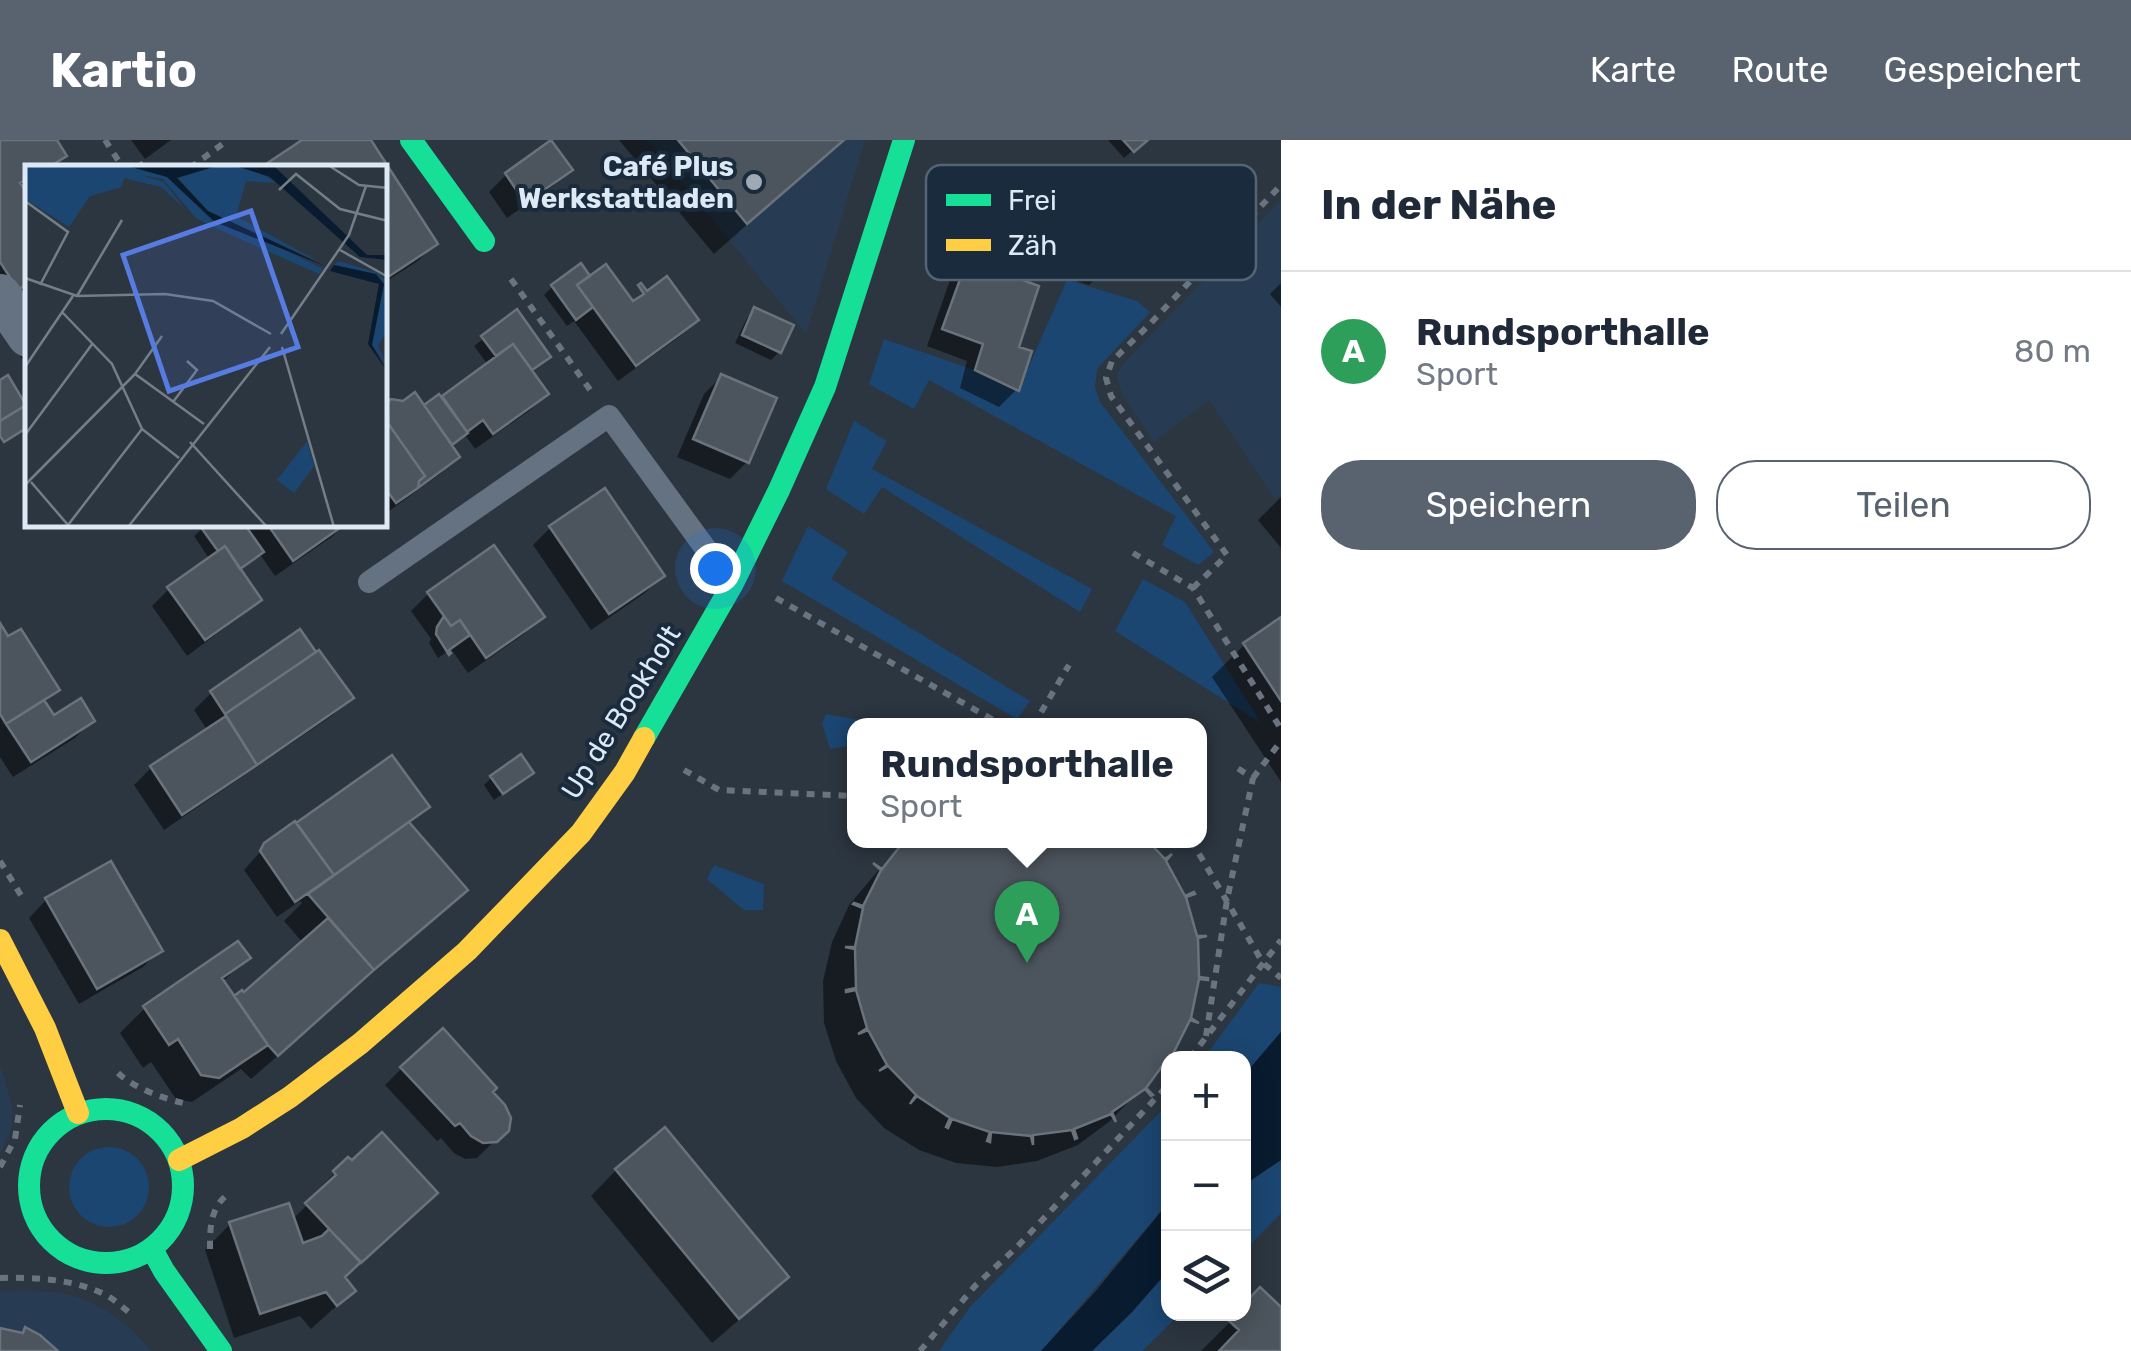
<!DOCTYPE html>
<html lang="de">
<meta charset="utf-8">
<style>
:root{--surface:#fff;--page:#f2f2f3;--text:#1f2937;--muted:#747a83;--line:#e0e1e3;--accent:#596370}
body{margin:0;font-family:Rubik,sans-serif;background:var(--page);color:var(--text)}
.controls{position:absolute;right:30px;bottom:30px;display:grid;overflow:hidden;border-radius:20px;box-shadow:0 5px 25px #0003}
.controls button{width:90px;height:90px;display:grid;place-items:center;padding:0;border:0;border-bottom:2px solid var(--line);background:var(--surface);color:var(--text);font:50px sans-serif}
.you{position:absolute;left:715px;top:428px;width:35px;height:35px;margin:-25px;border:8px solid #fff;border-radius:50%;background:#1a73e8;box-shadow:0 0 0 15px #1a73e833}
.badge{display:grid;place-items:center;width:65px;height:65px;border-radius:50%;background:var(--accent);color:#fff;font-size:32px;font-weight:700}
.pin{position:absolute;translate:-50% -82px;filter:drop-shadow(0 2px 5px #0008)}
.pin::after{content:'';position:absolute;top:52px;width:35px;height:30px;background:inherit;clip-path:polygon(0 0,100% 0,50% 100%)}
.popup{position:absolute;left:847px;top:578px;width:360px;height:130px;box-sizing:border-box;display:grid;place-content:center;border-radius:20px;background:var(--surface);filter:drop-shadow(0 2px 8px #0005);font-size:32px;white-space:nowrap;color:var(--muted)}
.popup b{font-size:38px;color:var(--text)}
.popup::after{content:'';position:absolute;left:50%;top:100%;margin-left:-20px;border:20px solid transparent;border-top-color:var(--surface)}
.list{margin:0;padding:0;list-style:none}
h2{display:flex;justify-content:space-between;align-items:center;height:130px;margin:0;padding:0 40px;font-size:42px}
h2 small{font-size:32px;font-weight:400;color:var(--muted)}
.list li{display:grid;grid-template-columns:65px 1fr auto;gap:30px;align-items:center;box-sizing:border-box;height:160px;padding:0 40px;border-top:2px solid var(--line)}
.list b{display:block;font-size:38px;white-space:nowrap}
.list p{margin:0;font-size:32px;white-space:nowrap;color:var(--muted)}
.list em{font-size:32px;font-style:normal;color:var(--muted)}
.actions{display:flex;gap:20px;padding:30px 40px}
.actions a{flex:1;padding:22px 0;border:2px solid var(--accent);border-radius:40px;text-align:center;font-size:35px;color:var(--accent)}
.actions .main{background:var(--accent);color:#fff}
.icon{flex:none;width:55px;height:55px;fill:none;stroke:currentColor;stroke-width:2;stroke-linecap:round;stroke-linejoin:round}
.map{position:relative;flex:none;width:1281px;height:1211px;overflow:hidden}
header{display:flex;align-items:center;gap:60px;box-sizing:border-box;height:140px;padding:0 50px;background:var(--accent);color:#fff}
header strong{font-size:48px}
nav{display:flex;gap:55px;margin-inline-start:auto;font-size:35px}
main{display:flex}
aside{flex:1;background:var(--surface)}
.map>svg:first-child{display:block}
</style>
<header>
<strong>Kartio</strong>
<nav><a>Karte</a><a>Route</a><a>Gespeichert</a></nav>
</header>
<main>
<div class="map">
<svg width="1281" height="1211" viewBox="0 0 1281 1211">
<rect width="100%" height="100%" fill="#2c3640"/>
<path fill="#273c52" d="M647 0H865L806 194 649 2Z
M1281 60V354L1275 359 1209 260 1154 302 1122 255 1117 236 1122 225Z
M0 923 13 969 12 987 0 1014Z
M29 1150 61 1153 81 1158 106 1170 129 1187 152 1211H0V1151Z"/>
<path fill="#1b4671" d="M1067 140 1137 161 1150 172 1097 229 1095 247 1100 262 1214 412 1198 425 1162 405 1176 376 929 240 914 269 869 244 884 199 975 230 1018 251Z
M854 281 887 301 872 329 1092 449 1080 472 882 347 864 374 826 349Z
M808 386 848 412 831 439 1030 561 1017 579 782 441Z
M1143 439 1185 462 1261 583 1115 491Z
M826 574 886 585 854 586V605L830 609 822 583Z
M714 725 764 744 763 770H744L707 739Z
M1259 843 1281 847V892L1244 935V918H1204Z
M1168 964V1063L1044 1208 1041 1211H939L970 1167Z
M69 1047a40 40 0 1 1 80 0a40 40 0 1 1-80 0Z
M1281 1020V1073L1244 1111V1045Z
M1168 1131V1174H1180L1142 1211H1092L1132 1172Z"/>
<path fill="#081b2f" d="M1281 892V1020L1244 1045V973L1245 970 1244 968V935Z
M1168 1063V1131L1132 1172 1092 1211H1041L1095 1152Z"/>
<path fill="#0007" d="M0 0H54L63 15 51 28H28V47L22 50 28 59V228L0 185Z
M131 0H171L145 19Z
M306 0H368L435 104 418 121 385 142V28Z
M619 0H842L714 114Z
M1108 0H1145L1124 18Z
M570 29 553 46 507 78 489 52 506 35Z
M985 29 1025 42 1028 39 1106 128 1089 145 1035 128 1033 130 1005 122V119L950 103 967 46Z
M968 123 1015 209 1028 213 1016 250 999 267 960 248 967 221 927 206 950 140Z
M590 139 633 165 696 180 679 197 618 241 574 181 567 186 544 155 552 147Z
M1281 143V167L1270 154Z
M755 170 779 212 771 220 735 203 747 178Z
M517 173 548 217 530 232 546 254 529 271 475 309 465 295 450 306 457 317 440 334 385 374V267L423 269 439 257 441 260 488 225 474 206Z
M721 237 747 322 730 339 677 317 704 254Z
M604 351 662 436 645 453 591 490 533 405 550 388Z
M1281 357V408L1258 380Z
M206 385 243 386 343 385 333 396 275 436 259 413 238 430 259 459 241 476 187 516 152 466 169 449 210 420 194 396Z
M493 408 541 476 524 494 468 533 451 509 438 518 429 503 431 499 411 471 428 454Z
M1281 480V642L1212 537 1244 505Z
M0 488 57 550 43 564 53 579 92 581 75 598 13 637 0 617Z
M299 492 350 558 333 575 164 690 134 645 151 628 208 591 194 570 211 553Z
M492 637 522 640 494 660 484 645Z
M426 667 408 685 439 775 251 939 241 929 192 962 176 959 151 922 143 928 120 893 145 868 247 817 222 843 233 859 244 856 303 803 284 781 302 763 300 761 277 777 244 730 266 705Z
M908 700 1143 947 1110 981 1078 1005 1037 1021 997 1027 956 1023 919 1010 884 988 856 958 836 921 824 883 823 841 832 802 849 765 877 732Z
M110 724 160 810 143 827 79 864 29 778 46 760Z
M402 928 490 952 506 990 477 1018 465 1019 454 1013 441 998 437 1001 385 945Z
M348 1020 343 1138 353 1151 311 1189 300 1176 234 1198 205 1110 230 1084 292 1080 311 1061 309 1058Z
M616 1030 786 1137 760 1162 712 1203 591 1056Z
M1260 1151 1281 1170V1211H1201L1238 1174H1244V1168Z"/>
<path fill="#4c545d" stroke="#6a737c" stroke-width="2.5" d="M0 0H57L67 16 47 28H28V39L20 43 28 54V143L18 150 0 122Z
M302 0H371L438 104 385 139V28H260Z
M551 0 573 30 525 63 505 33Z
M678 0H844L747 84Z
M1123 0H1148L1134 12Z
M984 26 1027 40V36L1086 54 1085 57 1127 70 1109 129 1054 112 1053 114 1021 105V102L966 86Z
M967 120 1039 146 1019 207 1032 211 1019 251 975 230 983 204 942 189Z
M581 123 590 136 577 145 593 167 576 180 551 145Z
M606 124 633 161 644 154 638 145 641 143 647 151 667 136 699 180 636 226 577 145Z
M754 167 794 185 781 213 742 195Z
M517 169 551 217 532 230 513 204 496 216 481 196Z
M513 204 549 254 493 294 483 280 467 292 442 256Z
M721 234 777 258 749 323 693 299Z
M8 235 26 265 0 281V240Z
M415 252 460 317 418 348 419 341 425 336 385 279V264L391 259 403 261Z
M439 254 468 293 452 305 424 265Z
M26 265 28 287 4 302 0 296V281Z
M385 279 425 336 419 341 418 348 396 363 385 348Z
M605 348 665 436 609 474 549 386Z
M245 385 264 412 240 429 225 406 218 411 200 386Z
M268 385H344L293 421Z
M494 405 545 477 486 518 460 480 451 486 427 452Z
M225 406 262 460 205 500 167 447Z
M444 476 451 486 460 480 470 495 449 510 451 513 449 515 436 494 437 487Z
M1281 477V561L1243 503Z
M0 483 8 496 21 489 60 550 6 584 0 574Z
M300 489 316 512 225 574 210 551Z
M319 510 354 558 257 625 225 574Z
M81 558 95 581 31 622 6 584 44 560 54 575Z
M226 576 257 625 182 675 150 626Z
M521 614 534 633 503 654 490 636Z
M392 615 430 667 334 735 296 683Z
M295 681 334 735 295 762 260 711 264 703Z
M409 682 468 750 374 830 308 754Z
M905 700H1147L1165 719 1172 714 1166 721 1185 756 1194 752 1195 754 1186 757 1197 796H1207L1198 798 1199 837 1208 838V840L1199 839 1191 878 1199 883 1190 880 1172 916 1176 918H1168L1146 948 1153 955 1151 956 1145 949 1112 972 1116 982 1111 974 1074 989 1077 998 1075 999 1072 990 1033 995V1005L1031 996 991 992 990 1002 987 1001 990 992 952 979 948 988 946 987 950 978 917 956 910 964 916 955 888 926 879 931 887 925 868 890 858 894 867 888 856 850 846 852V850L856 848 855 809 845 807H855L863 768 853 764 854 763 863 766 881 730 873 723 882 729Z
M111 721 163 811 97 849 45 758Z
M328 778 374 830 278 916 268 905 234 856 242 850 244 852Z
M238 801 251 818 222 838 268 905 219 938 201 935 178 899 169 905 143 866Z
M443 888 497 948 493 952 505 965 511 978 509 991 497 1002 483 1003 471 996 460 983 455 986 400 927Z
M665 987 789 1137 739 1179 615 1029Z
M382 992 438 1053 361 1123 305 1063 336 1035 333 1031 348 1017 352 1020Z
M289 1063 303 1103 322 1096 329 1089 361 1122 345 1137 356 1151 337 1166 326 1152 260 1174 229 1082Z
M1260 1147 1281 1167V1211H1219L1239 1190 1228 1180 1235 1174H1244V1164Z
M25 1187 40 1195 58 1211H0V1188L23 1193Z"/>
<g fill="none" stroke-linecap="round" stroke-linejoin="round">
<path stroke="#6a7480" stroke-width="6" stroke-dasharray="8 8" stroke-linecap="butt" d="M105 0 123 28
M137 28 145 22 148 28
M190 28 228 0
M511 139 591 251
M1133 413 1193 448 1281 589
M1193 448 1227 415 1111 256 1106 238 1112 221 1148 186 1281 45
M776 458 1004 586
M1033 586 1069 525
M684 630 719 650 854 656
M1253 638 1281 601
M1191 700 1263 823 1281 838
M0 721 22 757
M1206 896 1227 760 1253 638 1234 626
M1190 918 1281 800
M118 933C134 948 162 958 183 963
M0 1027 15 999 20 965
M210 1109C210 1087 210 1068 229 1053
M0 1138C35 1137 72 1139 104 1154 113 1158 122 1167 130 1173
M920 1211 975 1146 1017 1107 1168 945"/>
<path stroke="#657281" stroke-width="22" d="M369 442 609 276 730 442"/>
<path stroke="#657281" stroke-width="42" d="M0 155 28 196"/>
<path stroke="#16e098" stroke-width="22" d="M411 0 484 101
M644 598 732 445 779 350 825 247 904 0
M29 1046a77 77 0 1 1 154 0a77 77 0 1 1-154 0Z
M152 1109 164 1131 221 1211"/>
<path stroke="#ffcf43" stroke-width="22" d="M0 800 45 888 78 973
M179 1020 242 988 290 957 361 903 467 811 581 693 625 632 644 598"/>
</g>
<circle fill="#a0aab6" stroke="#1a2b3e" stroke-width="4" cx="754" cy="42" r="10"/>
<g text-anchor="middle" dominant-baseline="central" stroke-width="8" stroke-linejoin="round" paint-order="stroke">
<g font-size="28" font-weight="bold" fill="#dee9f6" stroke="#1a2b3e" text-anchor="end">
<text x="734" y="26">Café Plus<tspan x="734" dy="32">Werkstattladen</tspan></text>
</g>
<g font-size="28" fill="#dee9f6" stroke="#1a2b3e">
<text transform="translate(621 572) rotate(-58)">Up de Bookholt</text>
</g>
</g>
<g transform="translate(25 25)">
<rect width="362" height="362" fill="#2c3640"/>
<path d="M0 0H118L142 12 187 55 184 60 171 53 138 14 115 10 139 17 160 44 136 22 99 13 97 22 65 31 44 62 0 34ZM195 0 232 5 251 18 221 16 211 51 300 100 183 46 152 12ZM189 56 226 68 298 104 294 109 188 62ZM314 96 350 107 362 116V166L353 181 362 201 347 180 359 119 351 109 309 100ZM282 276 289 301 269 328 252 315Z" fill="#1b4671"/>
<path d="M99 0H195L152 13 183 46 300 101 190 57 142 12ZM208 0 250 2 342 90H362V95L335 92 245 12ZM309 100 351 109 359 119 347 180 362 206 343 179 354 119 305 106Z" fill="#081b2f"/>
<path fill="none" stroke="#737e89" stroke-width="2.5" d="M303 0 334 20 363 23M254 25 271 9 315 44 363 56M0 36 43 67 15 120M315 85 363 112M0 113 52 131 140 129 188 136 246 169M52 131 97 55M37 147 87 199 117 264 154 293M256 169 324 70 341 21M257 182 309 362M0 202 48 131M110 209 137 171M148 237 172 205 162 196M0 270 68 178M165 277 242 362M6 317 43 360 117 264M0 320 110 209 179 259M103 362 245 182"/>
<path fill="#577ce1" fill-opacity="0.15" stroke="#577ce1" stroke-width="5" d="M226 46 273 182 144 226 98 90Z"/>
<rect width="362" height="362" fill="none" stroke="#dee9f6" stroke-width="5"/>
</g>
<rect x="926" y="25" width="330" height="115" rx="15" fill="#1a2b3e" stroke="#556475" stroke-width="2.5"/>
<rect x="946" y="54" width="45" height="12" fill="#16e098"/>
<rect x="946" y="99" width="45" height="12" fill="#ffcf43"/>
<g font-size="28" fill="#dee9f6">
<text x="1008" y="70">Frei</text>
<text x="1008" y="115">Zäh</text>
</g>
</svg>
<div class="controls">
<button>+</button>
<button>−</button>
<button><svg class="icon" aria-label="layers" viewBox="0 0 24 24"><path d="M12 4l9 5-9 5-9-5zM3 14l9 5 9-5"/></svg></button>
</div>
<div class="you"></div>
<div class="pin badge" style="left:1027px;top:823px;background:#2e9e5b">A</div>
<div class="popup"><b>Rundsporthalle</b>Sport</div>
</div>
<aside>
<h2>In der Nähe<small></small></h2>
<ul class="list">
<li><span class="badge" style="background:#2e9e5b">A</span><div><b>Rundsporthalle</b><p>Sport</p></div><em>80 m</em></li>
</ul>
<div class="actions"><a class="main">Speichern</a><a>Teilen</a></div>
</aside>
</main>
